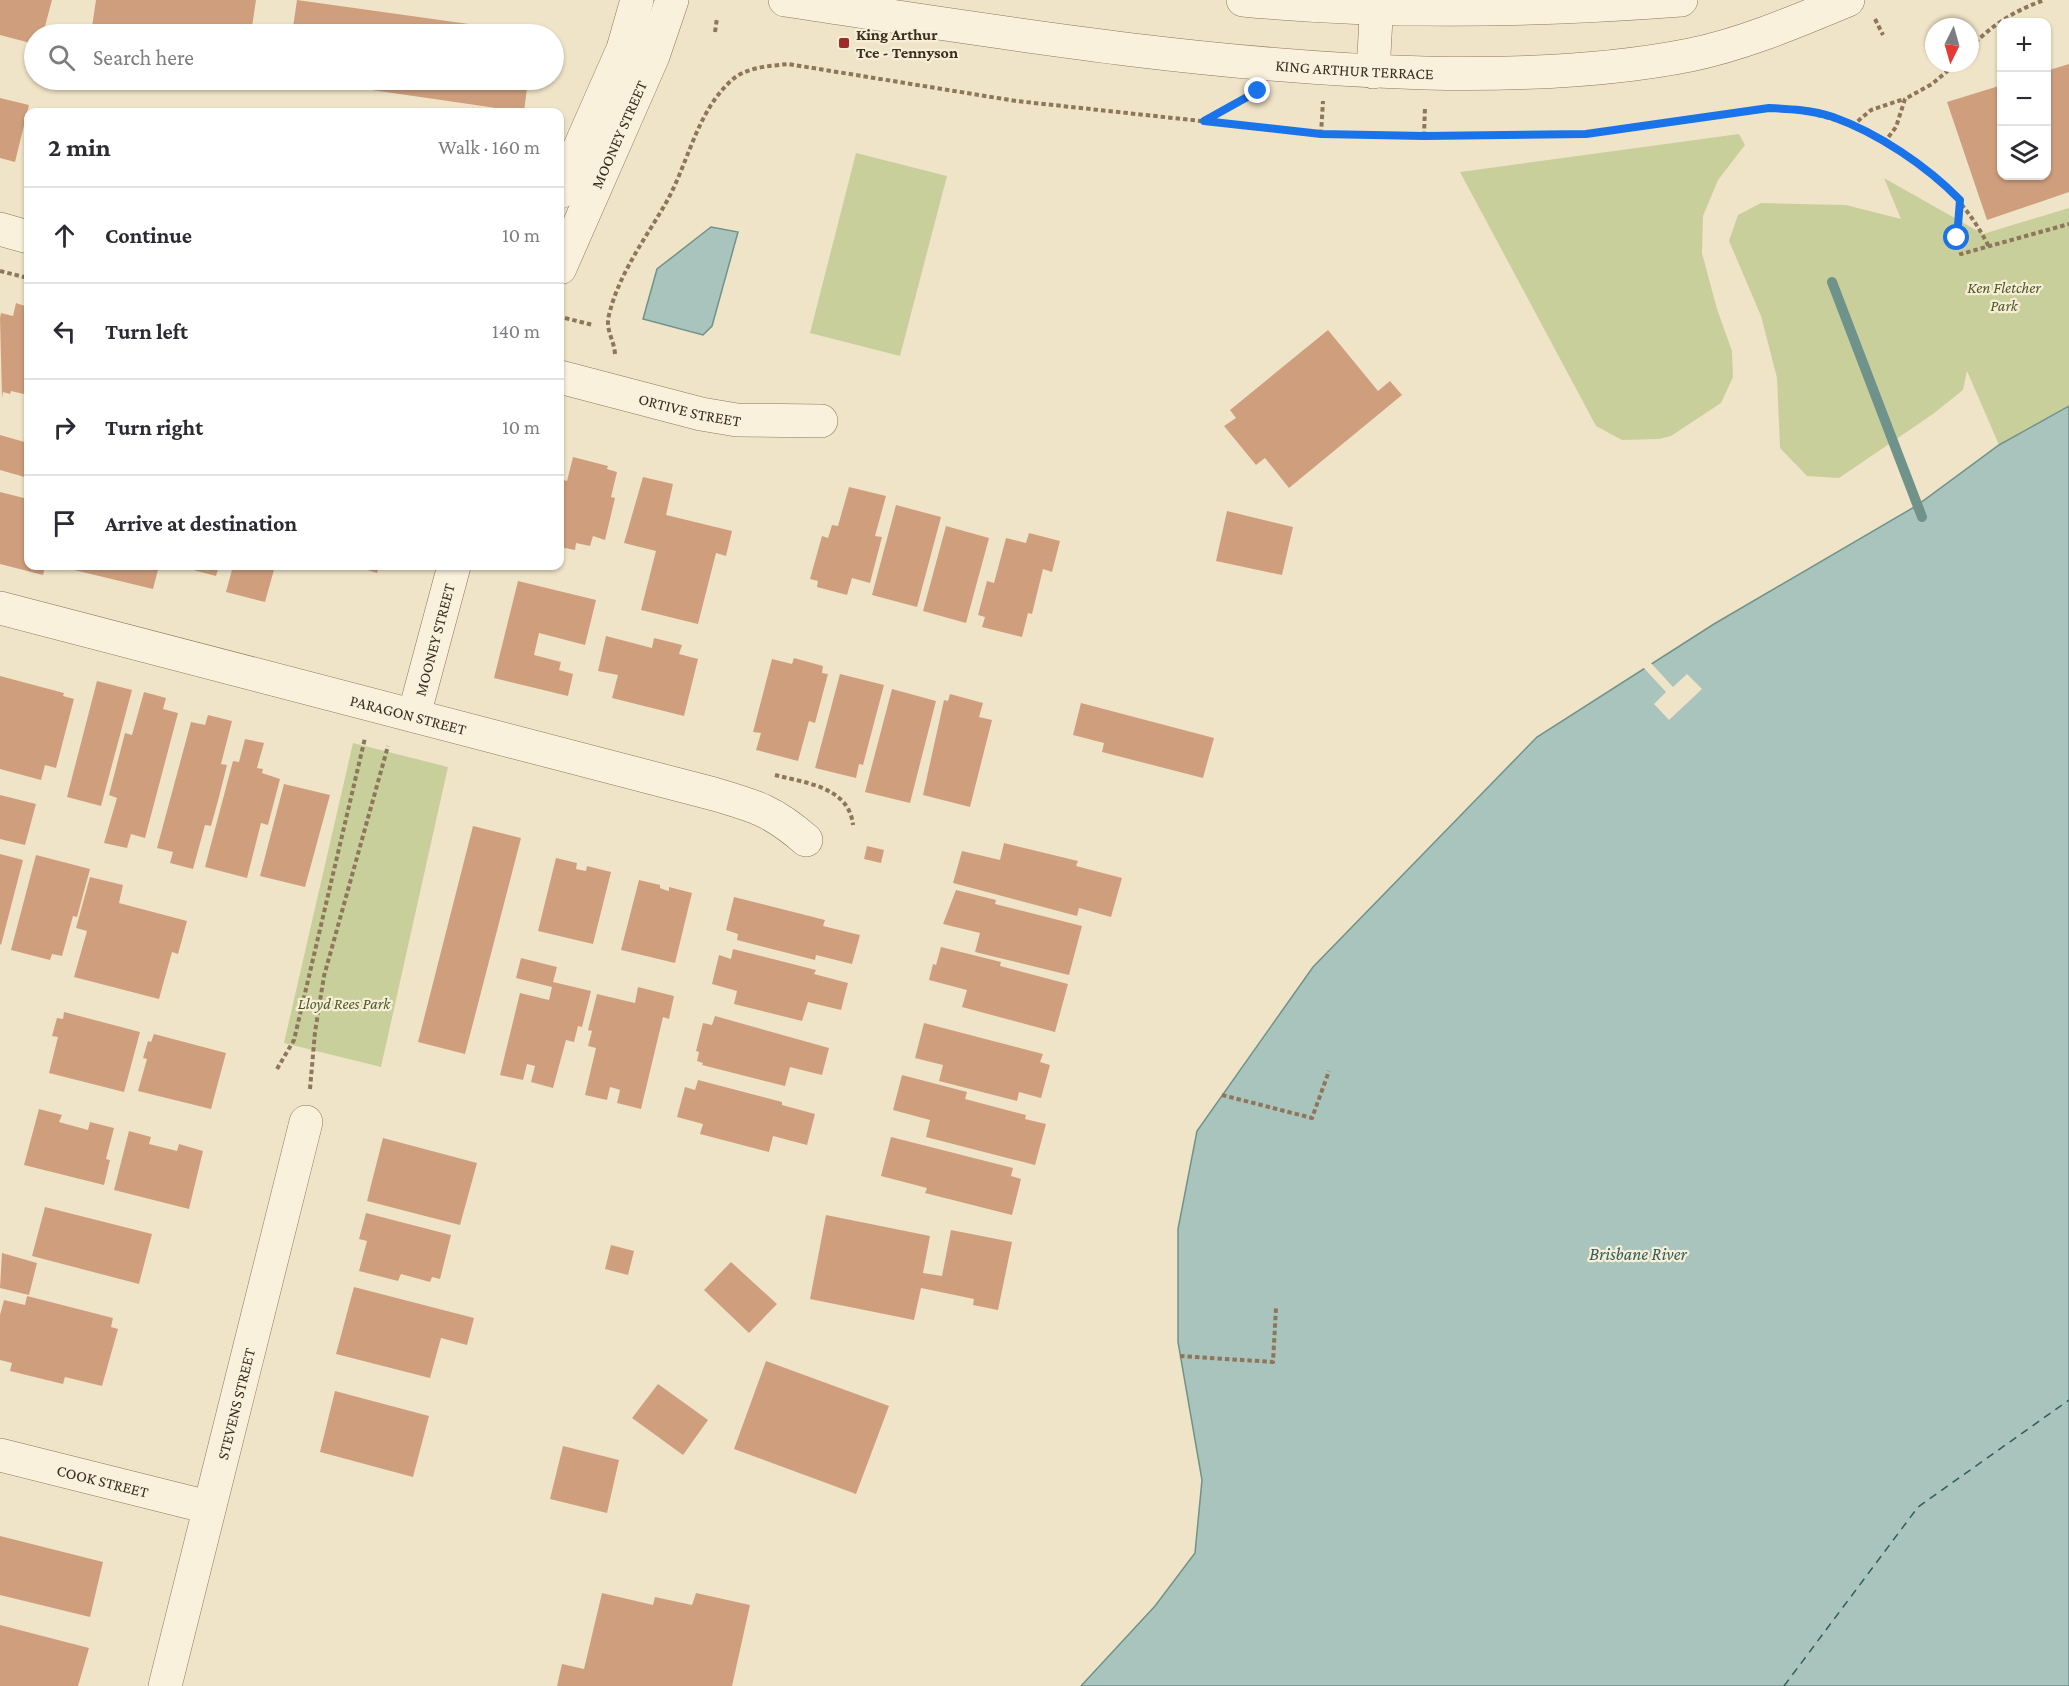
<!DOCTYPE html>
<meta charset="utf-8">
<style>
:root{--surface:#fff;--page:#f7f7f7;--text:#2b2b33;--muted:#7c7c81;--line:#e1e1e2}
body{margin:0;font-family:"Crimson Pro",serif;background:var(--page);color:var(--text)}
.controls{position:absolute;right:18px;top:18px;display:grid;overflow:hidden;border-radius:12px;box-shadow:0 2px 4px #0004}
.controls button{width:54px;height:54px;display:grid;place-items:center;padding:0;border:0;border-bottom:2px solid var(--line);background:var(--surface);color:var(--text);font:30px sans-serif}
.compass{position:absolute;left:1925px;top:18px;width:54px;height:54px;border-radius:50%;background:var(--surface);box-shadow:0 2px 4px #0004;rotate:185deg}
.stop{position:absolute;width:18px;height:18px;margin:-14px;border:4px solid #1a73e8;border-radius:50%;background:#fff}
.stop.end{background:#1a73e8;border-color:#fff;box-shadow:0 2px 6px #0008}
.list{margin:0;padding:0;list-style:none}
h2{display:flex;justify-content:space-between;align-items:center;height:78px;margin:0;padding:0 24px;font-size:26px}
h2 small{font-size:20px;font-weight:400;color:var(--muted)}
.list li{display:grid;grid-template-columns:39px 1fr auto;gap:18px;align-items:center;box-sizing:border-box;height:96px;padding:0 24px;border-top:2px solid var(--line)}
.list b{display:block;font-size:22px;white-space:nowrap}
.list em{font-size:20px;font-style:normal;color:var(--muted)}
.icon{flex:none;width:33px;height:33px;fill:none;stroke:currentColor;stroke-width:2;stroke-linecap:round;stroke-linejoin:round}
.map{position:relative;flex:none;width:2069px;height:1686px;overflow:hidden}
.search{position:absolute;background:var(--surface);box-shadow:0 2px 4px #0004;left:24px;top:24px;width:540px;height:66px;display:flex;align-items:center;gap:15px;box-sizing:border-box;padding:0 21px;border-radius:33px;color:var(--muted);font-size:22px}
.panel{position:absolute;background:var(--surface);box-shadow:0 2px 4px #0004;left:24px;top:108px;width:540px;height:462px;border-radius:12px}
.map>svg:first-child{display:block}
</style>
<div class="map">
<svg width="2069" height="1686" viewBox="0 0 2069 1686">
<rect width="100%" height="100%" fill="#f0e4c8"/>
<path fill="#c9cf9b" d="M1739 134 1745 145 1718 180 1703 216 1702 253 1717 309 1732 351 1733 377 1721 403 1671 436 1659 439 1622 440 1596 426 1460 172Z
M856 153 947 176 900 356 810 333Z
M1884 178 1983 234 2069 208V406L1999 445 1967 371 1963 390 1933 414 1839 478 1807 476 1780 448 1777 378 1761 316 1729 241 1738 215 1761 203 1846 205 1901 219Z
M353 743 448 767 381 1067 284 1043Z"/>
<path fill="#a9c4bc" stroke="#6f938a" stroke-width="1.5" d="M711 227 738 232 712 326 703 335 643 319 657 269Z
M2069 406V1686H1081L1155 1606 1195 1553 1202 1480 1178 1342V1229L1197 1131 1313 967 1537 737 1714 624 1916 506 1999 445Z"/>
<path fill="#f0e4c8" d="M1650 662 1673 687 1687 674 1702 689 1669 720 1654 704 1666 692 1642 666Z"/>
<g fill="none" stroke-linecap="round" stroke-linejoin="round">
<path stroke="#6f938a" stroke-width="10" d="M1832 282 1922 517"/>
<path stroke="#2f5d5a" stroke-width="1.5" stroke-dasharray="8 6" stroke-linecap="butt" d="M1784 1686 1918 1507 2069 1400"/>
</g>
<path fill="#cf9f7d" d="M0 0H52L43 34H34V44L0 35Z
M96 0H256L251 34H91Z
M297 0 534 33V34H292Z
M2069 64V192L1987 220 1947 102 2002 85V176H2046V71Z
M303 80H528L524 112Z
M0 98 29 105 15 162 0 158Z
M16 303 28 307V395L11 391 10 394 3 392 2 398 0 318 1 313 13 316Z
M1328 330 1378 391 1390 381 1402 395 1289 488 1265 458 1256 465 1224 426 1236 418 1230 410Z
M0 435 28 443V478L0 470Z
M573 457 608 466 607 469 617 472 611 497 615 498 605 540 593 536 590 546 576 543 575 550 560 547V479L567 481Z
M643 477 673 484 666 515 732 531 726 556 716 553 698 624 641 610 656 551 624 543Z
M849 487 886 496 875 536 882 537 870 583 852 578 847 595 817 587 818 581 810 579 822 536 828 538 832 525 838 526Z
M0 492 28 499V566H45L43 575 0 564Z
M896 505 941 517 917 607 872 595Z
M1227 511 1293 527 1282 575 1216 561Z
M946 526 989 538 966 623 923 611Z
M1029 533 1060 541 1052 572 1043 569 1032 614 1028 613 1022 637 982 627 985 617 978 615 987 581 994 583 1006 538 1026 543Z
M66 566H159L153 589 66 568Z
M178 566H219L216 576Z
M233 566H275L265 602 226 592Z
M354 566H379L377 573Z
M518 581 596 600 585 645 539 633 534 655 561 662 559 670 573 674 568 696 494 678Z
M606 636 652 648 654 638 682 645 679 654 698 659 684 716 612 698 618 675 598 671Z
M794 658 823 666 822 673 828 674 815 723 809 721 798 761 756 750 761 733 753 732 772 659 792 664Z
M840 674 884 685 863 765 859 764 856 778 815 768Z
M0 676 64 693 63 696 74 699 56 768 45 765 41 780 0 769Z
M97 681 132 690 101 806 67 797Z
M892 689 936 701 910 803 865 792Z
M144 692 166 698 163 709 178 713 145 838 131 834 127 848 104 843 117 798 109 795 125 733 132 735Z
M950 694 983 703 979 717 992 720 970 807 923 795 944 700 948 701Z
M1081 703 1214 738 1203 778 1102 752 1104 743 1073 735Z
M208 715 232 721 221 764 227 765 219 797 211 826 205 825 193 869 170 863 173 852 157 848 191 722 205 725Z
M245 739 264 743 257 768 263 769 262 773 280 779 268 825 261 823 247 878 205 867 233 761 239 762Z
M284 784 330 795 305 887 260 876Z
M0 795 36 804 25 845 0 839Z
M473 826 521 838 465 1054 418 1042Z
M1004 843 1078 861 1076 866 1122 878 1111 917 1079 908 1077 916 953 883 962 851 1000 860Z
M867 846 884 850 881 863 864 859Z
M0 854 23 860 1 945 0 944Z
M36 855 90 869 77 917 73 916 62 956 52 954 50 960 11 950Z
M556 858 577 863 576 869 586 871 587 866 611 872 593 944 538 931Z
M90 877 123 885 119 903 187 921 178 954 172 952 159 999 74 977 87 931 76 928Z
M639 880 660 885V888L665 890 669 891V887L692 893 675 963 621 950Z
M956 890 996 900 995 904 1082 926 1069 975 975 952 980 933 943 924Z
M734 897 825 920 823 926 860 935 852 964 816 955 815 960 737 940 738 934 726 930Z
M941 947 1001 962 1000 966 1068 984 1055 1032 962 1007 967 990 929 980 933 964 936 965Z
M733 949 816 970 814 974 848 983 841 1010 808 1002 802 1021 734 1004 737 991 712 984 719 955 731 959Z
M521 958 557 967 553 982 591 991 582 1027 578 1026 574 1042 566 1040 553 1088 531 1082 535 1066 527 1064 523 1080 500 1075 520 993 549 1000 552 987 516 978Z
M638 987 674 996 669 1019 663 1017 641 1109 617 1103 620 1090 614 1088 610 1087 607 1100 585 1095 596 1048 588 1046 592 1031 588 1030 597 994 635 1003Z
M64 1012 140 1032 124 1092 49 1073 58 1037 52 1036 57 1018 63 1019Z
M715 1016 829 1048 822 1075 790 1067 785 1086 702 1065 703 1063 697 1061 699 1052 696 1051 703 1023 712 1025Z
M924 1023 1043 1054 1040 1062 1050 1065 1041 1098 1019 1092 1017 1101 939 1081 943 1065 915 1058Z
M154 1034 226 1053 211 1109 138 1091 147 1059 143 1058 148 1041 151 1042Z
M902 1075 967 1092 965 1099 1026 1115 1025 1119 1046 1124 1035 1165 926 1137 930 1120 893 1110Z
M698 1080 782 1102V1105L815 1114 807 1145 773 1136 769 1152 700 1134 703 1124 677 1117 685 1087 695 1090Z
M39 1109 62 1115 59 1122 88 1130 90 1122 114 1128 106 1159 110 1160 104 1185 24 1165Z
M129 1131 151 1137 149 1144 177 1151 179 1144 203 1151 189 1209 114 1190Z
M891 1137 1013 1168 1011 1176 1021 1179 1012 1215 925 1193 927 1188 881 1176Z
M383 1138 477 1163 460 1225 367 1201Z
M45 1207 152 1234 139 1284 32 1256Z
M366 1213 451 1235 440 1279 432 1277 430 1282 401 1274 398 1281 359 1271 367 1241 359 1239Z
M826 1215 930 1236 923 1273 942 1276 951 1230 1012 1242 998 1310 973 1305 974 1299 921 1288 914 1320 810 1299Z
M611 1245 634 1251 628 1275 605 1269Z
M2 1253 37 1263 29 1295 0 1288Z
M731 1262 777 1304 749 1333 704 1290Z
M354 1287 474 1318 467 1345 441 1338 430 1378 336 1354Z
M27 1296 113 1318 111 1327 118 1329 102 1386 65 1377 63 1384 10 1371 12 1363 0 1360V1315L4 1300 25 1305Z
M766 1361 889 1406 856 1494 734 1449Z
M658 1384 708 1420 683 1455 632 1418Z
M335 1391 429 1416 413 1477 320 1452Z
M563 1446 619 1460 607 1513 550 1499Z
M0 1536 103 1562 90 1617 0 1595Z
M602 1593 653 1605 655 1597 692 1605 696 1593 750 1605 732 1686H557L562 1664 584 1669Z
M0 1625 89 1648 78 1686H0Z"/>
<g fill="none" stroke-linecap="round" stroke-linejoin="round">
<g stroke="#8d765c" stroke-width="34">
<g id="street">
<path id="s1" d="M785 0C997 32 1210 67 1425 73 1512 75 1604 72 1690 55 1744 44 1797 21 1848 0"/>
<path d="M1243 0C1389 14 1535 11 1681 0"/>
<path d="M1373 72 1377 0"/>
<path d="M560 192 623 49 637 0"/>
<path d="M0 229 28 237"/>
<path id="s2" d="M560 268 653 56 672 0"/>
<path id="s3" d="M560 377 701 414 737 420 821 421"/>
<path id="s4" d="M0 608 714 794C755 806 773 811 806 840"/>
<path id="s5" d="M414 715 454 566"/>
<path id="s6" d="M0 1455 208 1507"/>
<path id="s7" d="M165 1686 306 1122"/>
</g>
</g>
<path stroke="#8d765c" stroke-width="4" stroke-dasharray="4.5 3" stroke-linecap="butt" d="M1875 19 1883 35
M715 32 717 18
M1970 48C1990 26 2017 9 2045 0
M1204 121 1245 98
M1852 126 1871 110 1904 99
M1321 134 1323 101
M1424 136 1425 107
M1884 143 1896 127 1905 99 1932 84 1957 63
M1960 200 1957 238 1961 254 2069 224
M0 271 28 278
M565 318 593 325
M615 354C614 339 605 330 609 315 619 273 646 238 667 201 689 161 697 111 732 80 746 67 770 66 788 64L1016 101 1321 134 1424 136 1586 134 1769 108C1858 112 1949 166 1989 247
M775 775C806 783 849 787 853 825
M277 1069 294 1040 365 738
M310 1089 315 1032 324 976 388 746
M1222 1095 1312 1118 1329 1071
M1180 1356 1273 1362 1276 1308"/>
<use href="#street" stroke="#faf1dc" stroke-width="33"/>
</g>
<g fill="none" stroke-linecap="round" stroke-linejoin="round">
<path stroke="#1a73e8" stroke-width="8" d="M1258 91 1204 121 1321 134 1424 136 1586 134 1769 108C1790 109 1812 110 1833 117 1878 133 1927 166 1960 200L1957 238"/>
</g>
<rect fill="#9e2a2b" stroke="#f7eed8" stroke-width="2" x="838" y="37" width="12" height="12" rx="3"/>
<g text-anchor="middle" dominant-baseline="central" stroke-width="4.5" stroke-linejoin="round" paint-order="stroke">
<g font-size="16" font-weight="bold" fill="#3d2e20" stroke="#f7eed8" text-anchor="start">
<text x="856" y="34">King Arthur<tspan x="856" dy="18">Tce - Tennyson</tspan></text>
</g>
<g font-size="16" fill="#3d2e20" stroke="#f7eed8">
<text stroke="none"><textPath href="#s1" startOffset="574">KING ARTHUR TERRACE</textPath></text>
<text stroke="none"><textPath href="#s2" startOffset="146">MOONEY STREET</textPath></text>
<text stroke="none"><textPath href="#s3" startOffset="134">ORTIVE STREET</textPath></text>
<text stroke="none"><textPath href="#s5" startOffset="78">MOONEY STREET</textPath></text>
<text stroke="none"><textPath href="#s4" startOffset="422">PARAGON STREET</textPath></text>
<text stroke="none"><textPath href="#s7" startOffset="291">STEVENS STREET</textPath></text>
<text stroke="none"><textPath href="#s6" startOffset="106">COOK STREET</textPath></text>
</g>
<g font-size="16" font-style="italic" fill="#4d5a26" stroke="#f7eed8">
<text x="2004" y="287">Ken Fletcher<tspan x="2004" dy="18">Park</tspan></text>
<text x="344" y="1003">Lloyd Rees Park</text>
</g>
<g font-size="18" font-style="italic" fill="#2f5d5a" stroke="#f7eed8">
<text x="1638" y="1254">Brisbane River</text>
</g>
</g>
</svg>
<div class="controls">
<button>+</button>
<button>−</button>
<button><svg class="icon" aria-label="layers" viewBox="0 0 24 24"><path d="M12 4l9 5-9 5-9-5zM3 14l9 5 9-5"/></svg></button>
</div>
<svg class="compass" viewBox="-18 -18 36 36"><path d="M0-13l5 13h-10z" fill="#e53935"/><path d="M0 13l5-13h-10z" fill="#7c7c81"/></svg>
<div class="stop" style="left:1957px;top:238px"></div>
<div class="stop end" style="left:1258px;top:91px"></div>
<div class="search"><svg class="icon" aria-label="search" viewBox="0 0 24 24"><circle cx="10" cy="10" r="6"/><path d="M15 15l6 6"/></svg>Search here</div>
<section class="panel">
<h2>2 min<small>Walk · 160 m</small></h2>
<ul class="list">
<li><svg class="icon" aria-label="ahead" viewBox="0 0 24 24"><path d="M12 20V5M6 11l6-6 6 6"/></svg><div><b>Continue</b></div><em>10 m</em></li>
<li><svg class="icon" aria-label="left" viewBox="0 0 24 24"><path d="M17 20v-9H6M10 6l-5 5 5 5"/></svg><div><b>Turn left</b></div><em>140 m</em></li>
<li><svg class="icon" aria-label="right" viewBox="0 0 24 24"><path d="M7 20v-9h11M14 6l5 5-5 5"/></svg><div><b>Turn right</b></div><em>10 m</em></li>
<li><svg class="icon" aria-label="arrive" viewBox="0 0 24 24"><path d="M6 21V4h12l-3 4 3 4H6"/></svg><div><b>Arrive at destination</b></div></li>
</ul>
</section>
</div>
